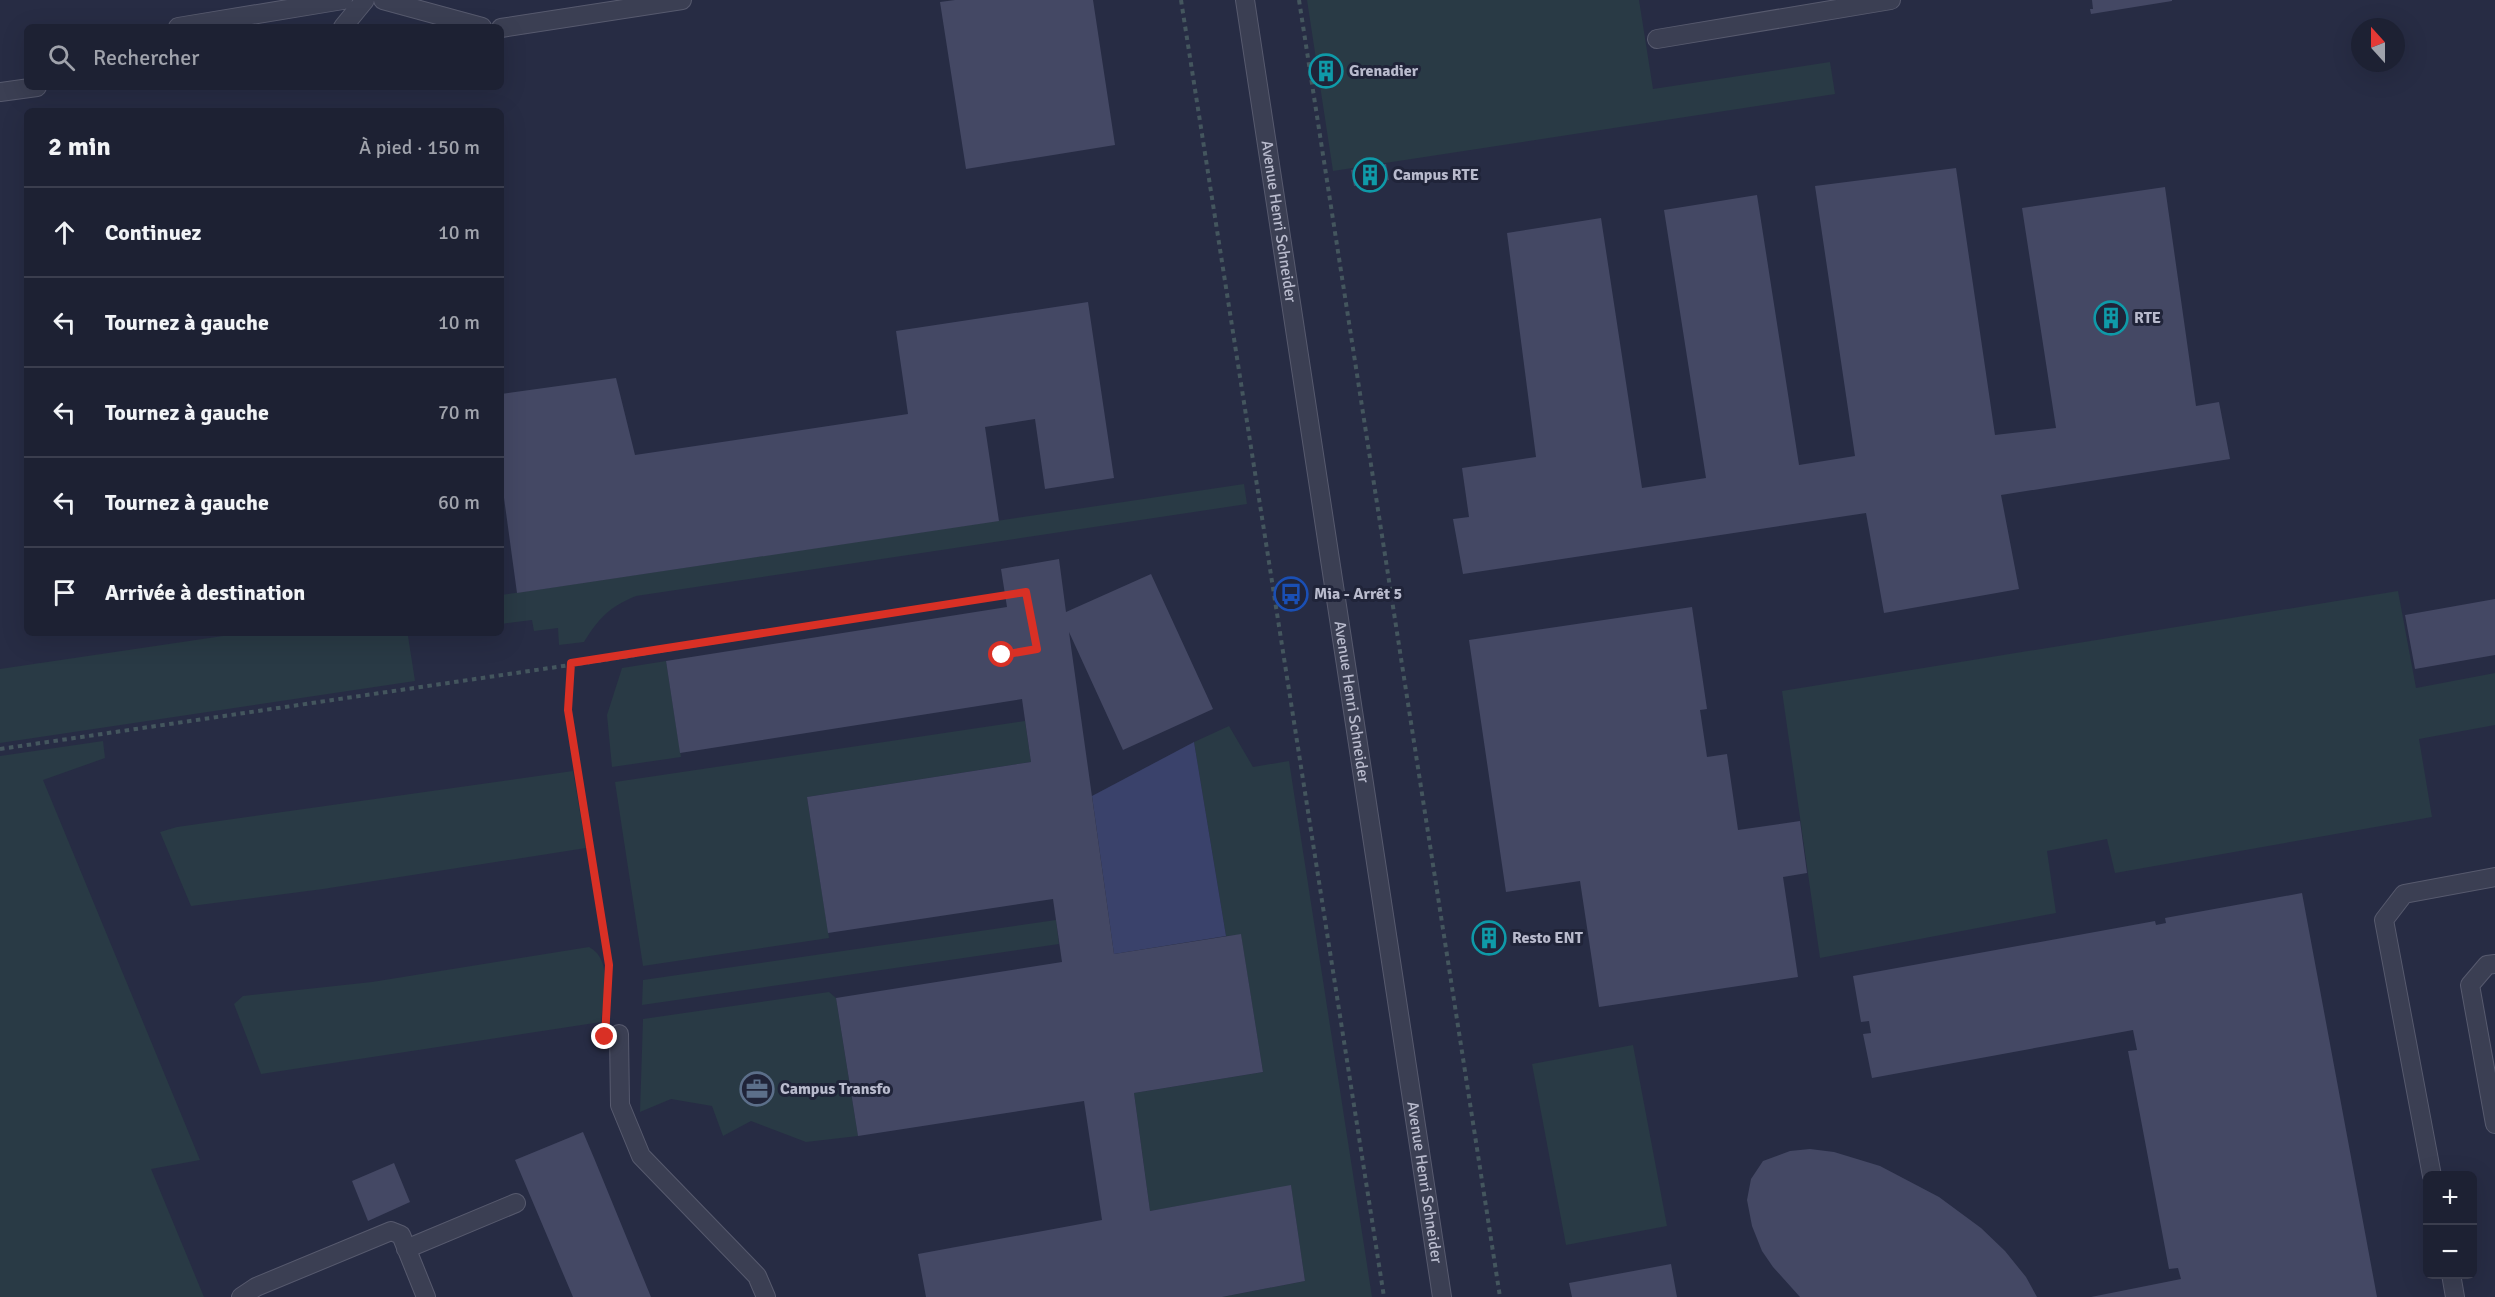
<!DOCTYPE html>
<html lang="fr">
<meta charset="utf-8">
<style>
:root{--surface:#1d2133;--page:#2a2e3f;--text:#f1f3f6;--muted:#a0a3ac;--line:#3b3e4e}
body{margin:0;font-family:Signika,sans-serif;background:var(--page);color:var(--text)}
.controls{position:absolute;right:18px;bottom:18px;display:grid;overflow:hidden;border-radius:9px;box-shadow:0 6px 24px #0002}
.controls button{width:54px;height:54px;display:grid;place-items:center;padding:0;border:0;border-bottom:2px solid var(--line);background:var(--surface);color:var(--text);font:30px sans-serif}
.compass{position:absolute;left:2351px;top:18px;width:54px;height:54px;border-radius:50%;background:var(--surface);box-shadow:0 6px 24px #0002;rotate:339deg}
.stop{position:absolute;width:18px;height:18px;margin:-14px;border:4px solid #d93025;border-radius:50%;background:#fff}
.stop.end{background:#d93025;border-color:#fff;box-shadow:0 2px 6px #0008}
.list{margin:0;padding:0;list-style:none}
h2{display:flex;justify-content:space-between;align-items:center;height:78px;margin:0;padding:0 24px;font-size:26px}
h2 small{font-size:20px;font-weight:400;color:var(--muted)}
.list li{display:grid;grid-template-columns:39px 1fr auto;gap:18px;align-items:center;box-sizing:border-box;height:90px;padding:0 24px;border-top:2px solid var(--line)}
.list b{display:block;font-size:22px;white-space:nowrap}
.list em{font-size:20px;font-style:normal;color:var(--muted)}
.icon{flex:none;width:33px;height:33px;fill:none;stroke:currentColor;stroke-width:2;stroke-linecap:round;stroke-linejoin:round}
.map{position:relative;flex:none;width:2495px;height:1297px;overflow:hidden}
.search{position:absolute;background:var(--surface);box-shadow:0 6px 24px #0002;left:24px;top:24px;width:480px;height:66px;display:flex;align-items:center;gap:15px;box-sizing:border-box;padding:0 21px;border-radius:9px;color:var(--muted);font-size:22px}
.panel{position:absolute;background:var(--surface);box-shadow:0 6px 24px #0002;left:24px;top:108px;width:480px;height:528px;border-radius:9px}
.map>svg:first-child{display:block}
</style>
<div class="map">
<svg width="2495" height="1297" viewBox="0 0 2495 1297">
<rect width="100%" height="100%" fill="#272c44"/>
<path fill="#293a45" d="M1307 0H1639L1653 89 1830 62 1835 94 1333 171Z
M1244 484 1247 504 636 596C609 607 599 618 584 642L559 645 558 628 534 631 532 620 501 624V595Z
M2398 591 2416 688 2495 673V725L2419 739 2432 817 2115 873 2107 839 2047 851 2056 913 1820 958 1782 691Z
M243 633H431L408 636 415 681 0 743V669Z
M666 661 681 757 612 767 607 715 622 668Z
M1025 721 1031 762 807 797 829 938 643 966 615 782Z
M1229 726 1253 767 1289 761 1372 1297H1222L1305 1281 1291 1186 1150 1211 1134 1093 1263 1072 1241 935 1226 936 1194 742Z
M103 741 105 758 43 780 200 1160 151 1169 204 1297H0V756Z
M573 771 586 848 323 889 191 906 160 832 177 827Z
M1056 920 1059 944 642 1005 643 980Z
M589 947C614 960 603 998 601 1022L261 1074 234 1004 243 996 372 982Z
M829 992 836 998 858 1136 806 1142 751 1121 723 1136 712 1106 671 1099 640 1112 643 1019Z
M1633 1045 1667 1226 1566 1245 1532 1064Z"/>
<path fill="#3a426b" d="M1194 742 1226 936 1114 954 1092 796Z"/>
<path fill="#444864" d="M955 0H1093L1115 145 966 169 940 2Z
M2092 0H2172V1L2091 14 2090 9H2093Z
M1332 55 1336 84 1320 86 1316 57Z
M1386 164 1389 180 1354 186 1351 170Z
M1956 168 1995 435 2056 428 2022 208 2165 187 2196 406 2219 402 2230 459 2001 495 2019 589 1884 613 1866 513 1463 574 1453 519 1469 517 1462 468 1536 457 1507 233 1601 218 1642 488 1706 478 1664 210 1757 195 1799 465 1855 456 1815 186Z
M1088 302 1114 478 1045 489 1035 419 985 427 999 521 517 593 501 476V394L616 378 635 455 908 414 896 331Z
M1059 559 1066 612 1151 574 1213 709 1123 750 1069 632 1114 954 1241 934 1263 1072 1134 1093 1150 1211 1291 1185 1305 1281 1222 1297H926L918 1254 1102 1220 1084 1101 858 1136 836 998 1062 962 1053 899 828 933 807 797 1031 762 1022 699 680 753 666 661 1007 607 1001 569Z
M2495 599V655L2415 669 2405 615Z
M1692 607 1707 709 1700 710 1707 757 1727 754 1738 830 1800 821 1807 873 1783 877 1798 977 1599 1007 1580 881 1506 892 1469 640Z
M2302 893 2377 1297H2091L2181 1279 2178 1268 2169 1269 2128 1051 2137 1050 2133 1030 1872 1078 1863 1034 1871 1033 1869 1021 1861 1022 1853 976 2155 921 2156 925 2166 923 2165 918Z
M1494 924 1499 950 1484 952 1480 927Z
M583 1132 594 1158 651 1297H573L515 1160Z
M1810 1149 1834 1152 1880 1166 1939 1197 1981 1228 2005 1251 2026 1277 2037 1297H1800L1773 1267 1762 1251 1752 1226 1747 1200 1751 1179 1763 1161 1790 1151Z
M394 1163 410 1202 368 1221 352 1181Z
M1671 1264 1677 1297H1572L1569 1283Z"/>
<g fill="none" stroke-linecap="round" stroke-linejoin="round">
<g stroke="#575a6e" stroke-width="20">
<path id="lane" d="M383 0 482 27
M178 27 343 0
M343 27 365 0
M501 28 682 0
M1657 39 1891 0
M0 92 37 87
M2495 964 2487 965 2470 985 2495 1124
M619 1034 620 1105 641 1156 757 1276 766 1297
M2432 1176 2384 920 2404 894 2495 877
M406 1249 516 1203
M2451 1274 2455 1297
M241 1297 256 1287 391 1231 401 1235 426 1297"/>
</g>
<g stroke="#575a6e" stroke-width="20">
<g id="street">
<path id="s1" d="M1245 0 1442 1297"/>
</g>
</g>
<path stroke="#44565e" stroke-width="4" stroke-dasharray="4.5 4.5" stroke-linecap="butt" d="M1181 0 1384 1297
M1299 0 1500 1297
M571 663 568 710 609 965 606 1007
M0 749 604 660 1026 592 1037 649 1002 655"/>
<use href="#lane" stroke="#3b3f53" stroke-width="18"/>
<use href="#street" stroke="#3b3f53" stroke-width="18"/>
</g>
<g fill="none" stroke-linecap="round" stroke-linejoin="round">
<path stroke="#d93025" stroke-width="8" d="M605 1037 609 965 568 710 571 663 1026 592 1037 649 1002 655"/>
</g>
<defs>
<g id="building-ring" transform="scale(1.725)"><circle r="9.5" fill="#202439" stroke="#0f9aa8" stroke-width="1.5"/><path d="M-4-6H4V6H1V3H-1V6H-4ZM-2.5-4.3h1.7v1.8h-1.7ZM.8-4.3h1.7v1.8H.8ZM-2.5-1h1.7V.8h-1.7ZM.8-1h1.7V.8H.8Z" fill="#0f9aa8"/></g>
<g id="bus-ring" transform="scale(1.725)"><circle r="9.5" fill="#202439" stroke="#1a4fb4" stroke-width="1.5"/><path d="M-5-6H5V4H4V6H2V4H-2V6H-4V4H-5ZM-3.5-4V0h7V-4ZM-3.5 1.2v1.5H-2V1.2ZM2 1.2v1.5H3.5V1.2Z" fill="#1a4fb4"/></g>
<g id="office-ring" transform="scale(1.725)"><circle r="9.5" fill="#202439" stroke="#5c6f8a" stroke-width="1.5"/><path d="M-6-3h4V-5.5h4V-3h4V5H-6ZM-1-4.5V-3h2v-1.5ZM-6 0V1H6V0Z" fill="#5c6f8a"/></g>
</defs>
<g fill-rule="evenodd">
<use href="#building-ring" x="1326" y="71"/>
<use href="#building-ring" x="1370" y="175"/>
<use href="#building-ring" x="2111" y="318"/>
<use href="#bus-ring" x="1291" y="594"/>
<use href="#building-ring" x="1489" y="938"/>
<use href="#office-ring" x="757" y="1089"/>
</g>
<g text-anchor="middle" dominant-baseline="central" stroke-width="6" stroke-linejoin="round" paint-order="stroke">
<g font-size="16" font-weight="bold" fill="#b9bbcd" stroke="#202439" text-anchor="start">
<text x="1349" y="71">Grenadier</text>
<text x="1393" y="175">Campus RTE</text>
<text x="2134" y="318">RTE</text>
<text x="1314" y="594">Mia - Arrêt 5</text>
<text x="1512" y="938">Resto ENT</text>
<text x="780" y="1089">Campus Transfo</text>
</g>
<g font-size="16" fill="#b9bbcd" stroke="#202439">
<text stroke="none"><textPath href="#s1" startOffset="224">Avenue Henri Schneider</textPath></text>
<text stroke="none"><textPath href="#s1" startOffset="710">Avenue Henri Schneider</textPath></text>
<text stroke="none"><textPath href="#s1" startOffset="1196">Avenue Henri Schneider</textPath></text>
</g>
</g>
</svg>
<div class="controls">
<button>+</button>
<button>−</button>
</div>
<svg class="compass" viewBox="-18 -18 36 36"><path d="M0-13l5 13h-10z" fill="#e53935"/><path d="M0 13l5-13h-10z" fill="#a0a3ac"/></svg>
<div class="stop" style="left:1002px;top:655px"></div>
<div class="stop end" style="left:605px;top:1037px"></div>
<div class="search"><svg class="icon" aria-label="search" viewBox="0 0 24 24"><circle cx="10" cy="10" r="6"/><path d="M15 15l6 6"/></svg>Rechercher</div>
<section class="panel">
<h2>2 min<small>À pied · 150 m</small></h2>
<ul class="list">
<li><svg class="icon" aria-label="ahead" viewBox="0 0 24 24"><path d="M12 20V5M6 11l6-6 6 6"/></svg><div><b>Continuez</b></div><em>10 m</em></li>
<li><svg class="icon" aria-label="left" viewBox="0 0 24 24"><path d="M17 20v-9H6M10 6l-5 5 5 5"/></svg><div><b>Tournez à gauche</b></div><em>10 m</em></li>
<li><svg class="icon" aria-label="left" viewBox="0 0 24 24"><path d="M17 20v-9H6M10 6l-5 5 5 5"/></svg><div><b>Tournez à gauche</b></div><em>70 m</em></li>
<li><svg class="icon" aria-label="left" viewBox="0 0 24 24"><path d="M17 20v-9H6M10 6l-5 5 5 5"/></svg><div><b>Tournez à gauche</b></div><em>60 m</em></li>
<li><svg class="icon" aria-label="arrive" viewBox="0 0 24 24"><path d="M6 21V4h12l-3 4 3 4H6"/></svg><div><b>Arrivée à destination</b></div></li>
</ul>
</section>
</div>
